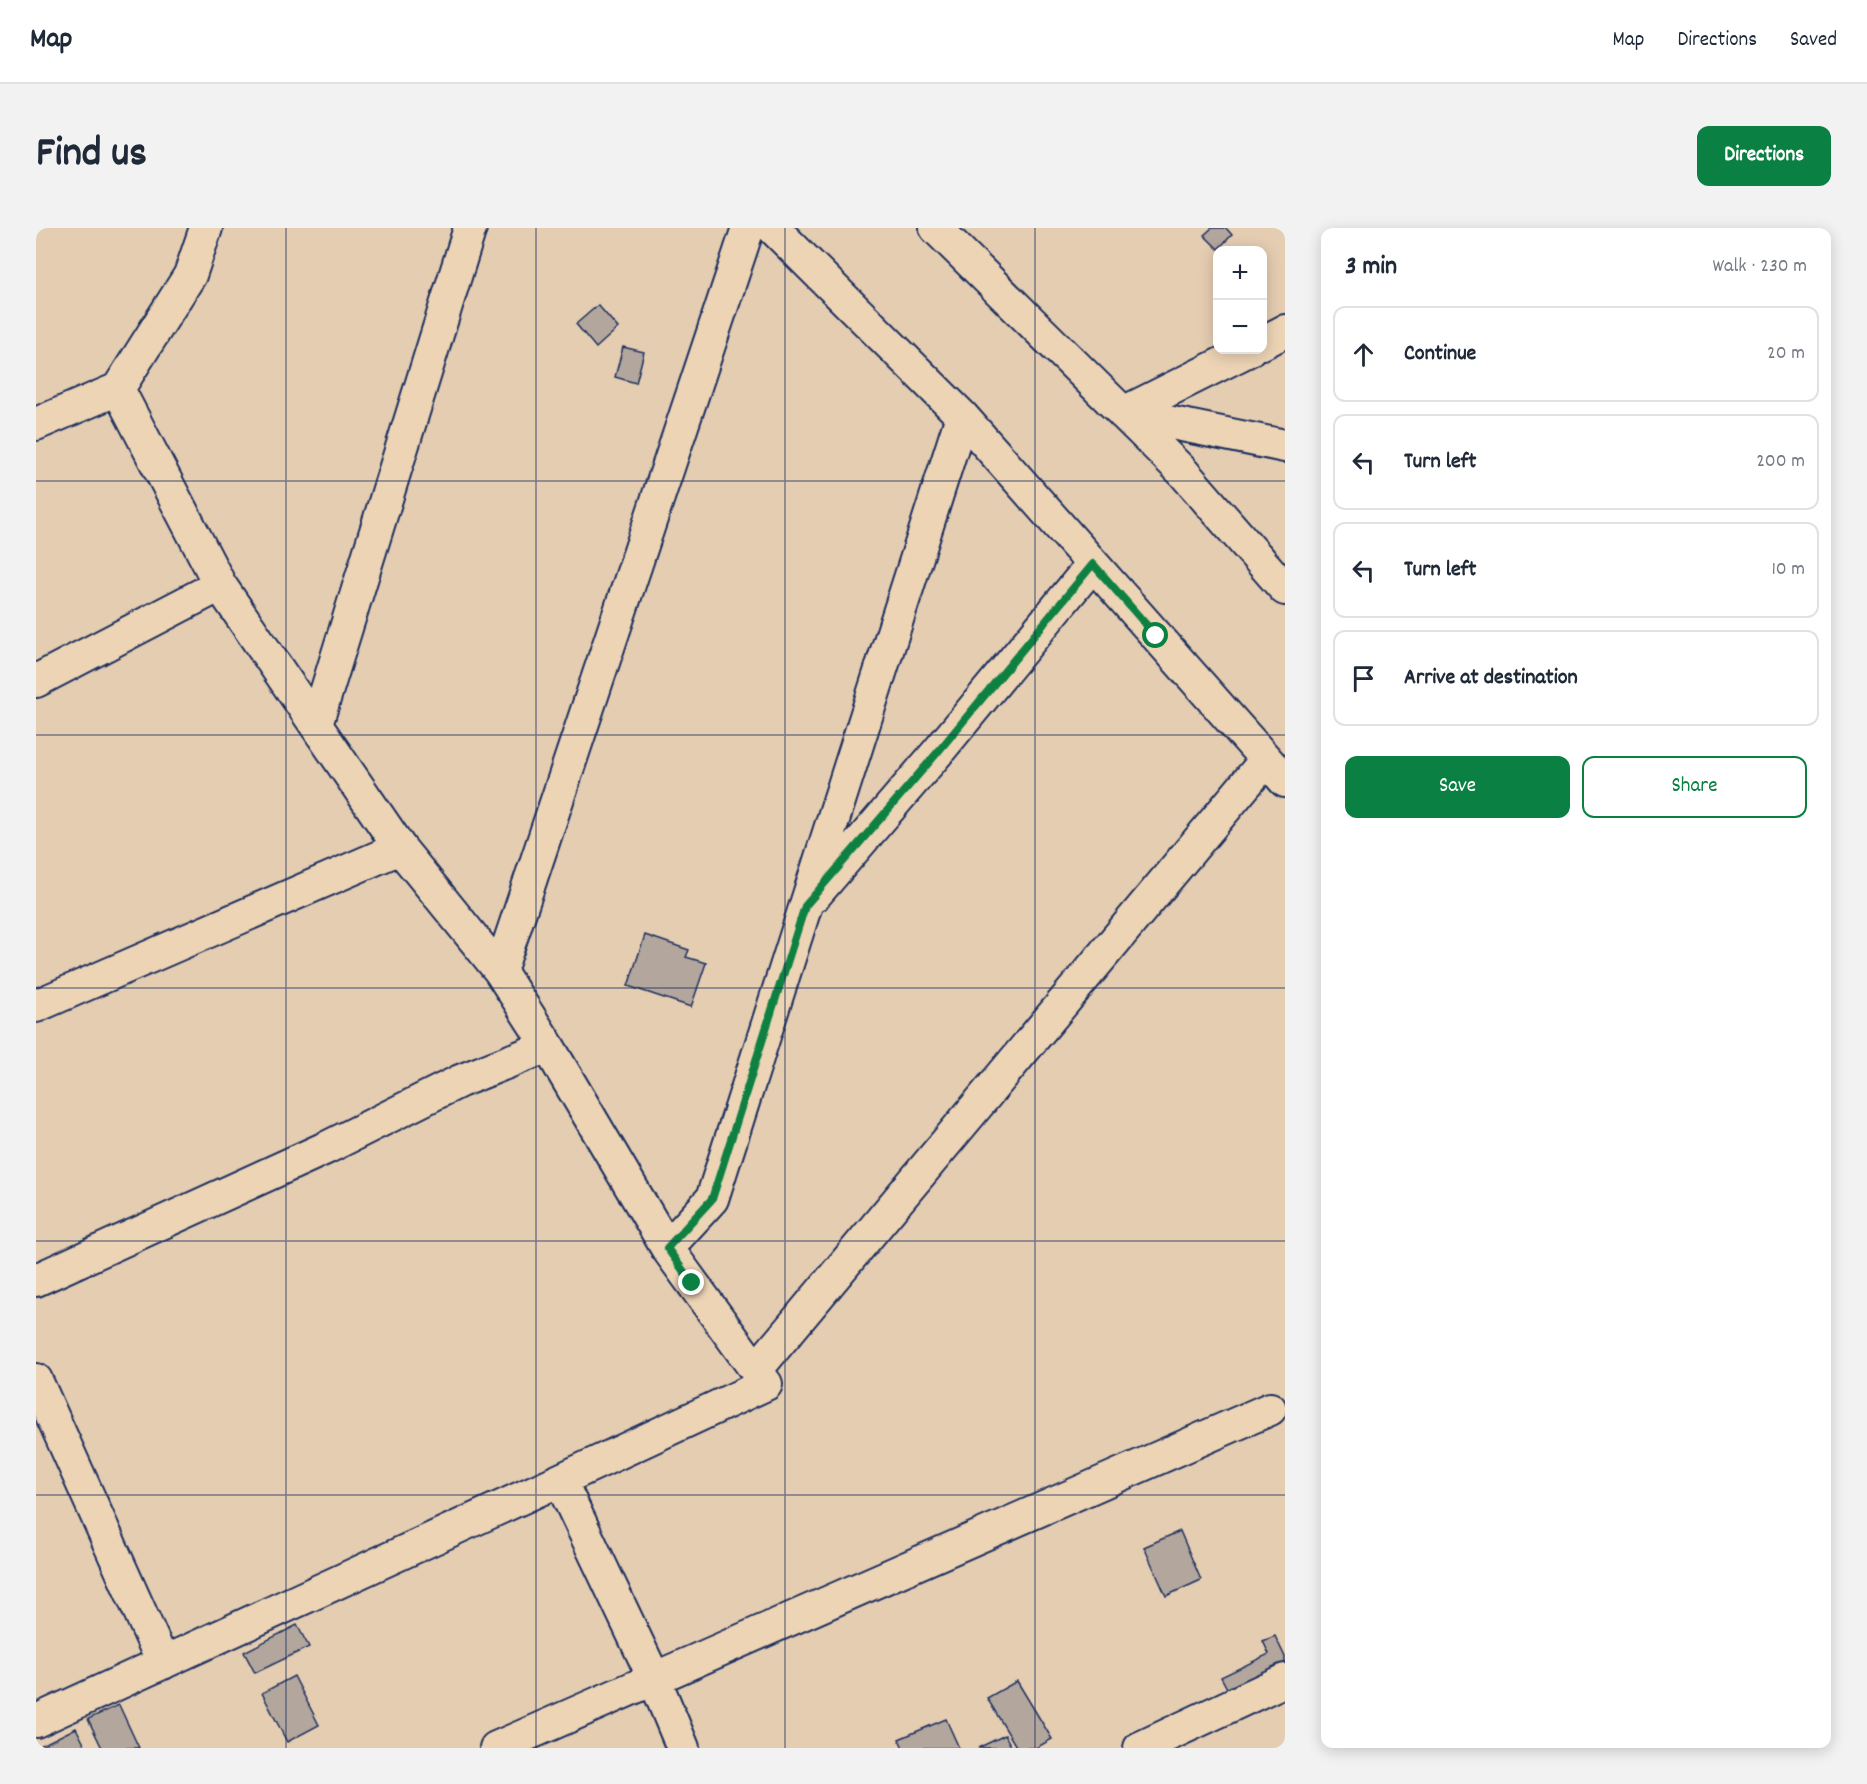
<!DOCTYPE html>
<meta charset="utf-8">
<style>
:root{--surface:#fff;--page:#f2f2f3;--text:#1f2937;--muted:#747a83;--line:#e0e1e3;--accent:#0b8043}
body{margin:0;font-family:Dekko,sans-serif;background:var(--page);color:var(--text)}
.controls{position:absolute;right:18px;top:18px;display:grid;overflow:hidden;border-radius:12px;box-shadow:0 3px 15px #0003}
.controls button{width:54px;height:54px;display:grid;place-items:center;padding:0;border:0;border-bottom:2px solid var(--line);background:var(--surface);color:var(--text);font:30px sans-serif}
.stop{position:absolute;width:18px;height:18px;margin:-14px;border:4px solid #0b8043;border-radius:50%;background:#fff}
.stop.end{background:#0b8043;border-color:#fff;box-shadow:0 2px 6px #0008}
.list{margin:0;padding:0;list-style:none}
h2{display:flex;justify-content:space-between;align-items:center;height:78px;margin:0;padding:0 24px;font-size:26px}
h2 small{font-size:20px;font-weight:400;color:var(--muted)}
.list li{display:grid;grid-template-columns:39px 1fr auto;gap:18px;align-items:center;box-sizing:border-box;height:96px;margin:0 12px 12px;padding:0 12px;border:2px solid var(--line);border-radius:12px}
.list b{display:block;font-size:22px;white-space:nowrap}
.list em{font-size:20px;font-style:normal;color:var(--muted)}
.actions{display:flex;gap:12px;padding:18px 24px}
.actions a{flex:1;padding:14px 0;border:2px solid var(--accent);border-radius:12px;text-align:center;font-size:21px;color:var(--accent)}
.actions .main{background:var(--accent);color:#fff}
.icon{flex:none;width:33px;height:33px;fill:none;stroke:currentColor;stroke-width:2;stroke-linecap:round;stroke-linejoin:round}
.map{position:relative;flex:none;width:1249px;height:1520px;overflow:hidden;border-radius:12px}
header{display:flex;align-items:center;gap:36px;box-sizing:border-box;height:84px;padding:0 30px;background:var(--surface);border-bottom:2px solid var(--line)}
header strong{font-size:28px}
nav{display:flex;gap:33px;margin-inline-start:auto;font-size:21px}
.intro{display:flex;align-items:center;justify-content:space-between;box-sizing:border-box;height:144px;padding:0 36px}
h1{margin:0;font-size:42px}
.button{padding:15px 27px;border-radius:12px;background:var(--accent);color:#fff;font-size:21px;font-weight:700}
main{display:flex;gap:36px;padding:0 36px}
aside{flex:1;background:var(--surface);border-radius:12px;box-shadow:0 3px 15px #0003}
.map>svg:first-child{display:block}
</style>
<header>
<strong>Map</strong>
<nav><a>Map</a><a>Directions</a><a>Saved</a></nav>
</header>
<div class="intro"><h1>Find us</h1><a class="button">Directions</a></div>
<main>
<div class="map">
<svg width="1249" height="1520" viewBox="0 0 1249 1520">
<rect width="100%" height="100%" fill="#e5cdb2"/>
<filter id="ink" filterUnits="userSpaceOnUse"><feTurbulence type="fractalNoise" baseFrequency=".0167" numOctaves="2"/><feDisplacementMap in="SourceGraphic" scale="12" xChannelSelector="R" yChannelSelector="G"/><feConvolveMatrix kernelMatrix="1 2 1 2 8 2 1 2 1" color-interpolation-filters="sRGB"/></filter>
<g filter="url(#ink)">
<path fill="#b2a69d" stroke="#1b2f5e" stroke-width="1.5" d="M1176 0H1190L1196 7 1182 21 1168 7Z
M562 77 582 100 560 120 540 96Z
M587 119 608 124 600 155 579 149Z
M609 707 653 722 650 729 670 735 655 779 592 758Z
M1144 1303 1165 1352 1130 1368 1108 1319Z
M261 1397 273 1419 219 1445 208 1424Z
M1239 1408 1249 1429V1437L1193 1464 1185 1449 1233 1426 1227 1413Z
M258 1448 283 1497 251 1514 226 1465Z
M981 1453 1016 1511 1000 1520H981L951 1470Z
M83 1477 103 1520H66L52 1491Z
M910 1491 923 1520H867L863 1511Z
M40 1500 50 1520H0Z
M969 1507 976 1520H942Z"/>
<g fill="none" stroke-linecap="round" stroke-linejoin="round">
<g stroke="#1b2f5e" stroke-width="36">
<path id="street" d="M737 0 926 188 1249 553
M900 0 1147 244 1249 361
M1226 115 1249 103
M82 161 184 357 364 620 464 743 512 818
M1087 185 1249 218
M1087 185 1213 122
M0 196 82 161 154 47 170 0
M0 453 184 357
M280 497 434 0
M778 668 901 525 1057 336
M464 743 712 0
M0 778 364 620
M0 1052 292 919 424 853 512 818 631 1020
M720 1142 1230 532
M0 1152 127 1435
M0 1493 524 1252
M460 1520 1234 1181
M647 1520 618 1450 524 1252 730 1156 631 1020 676 971 926 188
M1104 1520 1249 1452"/>
</g>
<use href="#street" stroke="#edd4b5" stroke-width="32"/>
</g>
</g>
<g fill="none" stroke-linecap="round" stroke-linejoin="round" filter="url(#ink)">
<path stroke="#0b8043" stroke-width="8" d="M656 1055 631 1020 676 971 769 678 901 525 1057 336 1120 408"/>
</g>
<path fill="none" stroke="#1b2f5e" stroke-width="1.5" stroke-opacity="0.55" d="M250 0V1520M500 0V1520M749 0V1520M999 0V1520M0 253H1249M0 507H1249M0 760H1249M0 1013H1249M0 1267H1249"/>
</svg>
<div class="controls">
<button>+</button>
<button>−</button>
</div>
<div class="stop" style="left:1120px;top:408px"></div>
<div class="stop end" style="left:656px;top:1055px"></div>
</div>
<aside>
<h2>3 min<small>Walk · 230 m</small></h2>
<ul class="list">
<li><svg class="icon" aria-label="ahead" viewBox="0 0 24 24"><path d="M12 20V5M6 11l6-6 6 6"/></svg><div><b>Continue</b></div><em>20 m</em></li>
<li><svg class="icon" aria-label="left" viewBox="0 0 24 24"><path d="M17 20v-9H6M10 6l-5 5 5 5"/></svg><div><b>Turn left</b></div><em>200 m</em></li>
<li><svg class="icon" aria-label="left" viewBox="0 0 24 24"><path d="M17 20v-9H6M10 6l-5 5 5 5"/></svg><div><b>Turn left</b></div><em>10 m</em></li>
<li><svg class="icon" aria-label="arrive" viewBox="0 0 24 24"><path d="M6 21V4h12l-3 4 3 4H6"/></svg><div><b>Arrive at destination</b></div></li>
</ul>
<div class="actions"><a class="main">Save</a><a>Share</a></div>
</aside>
</main>
